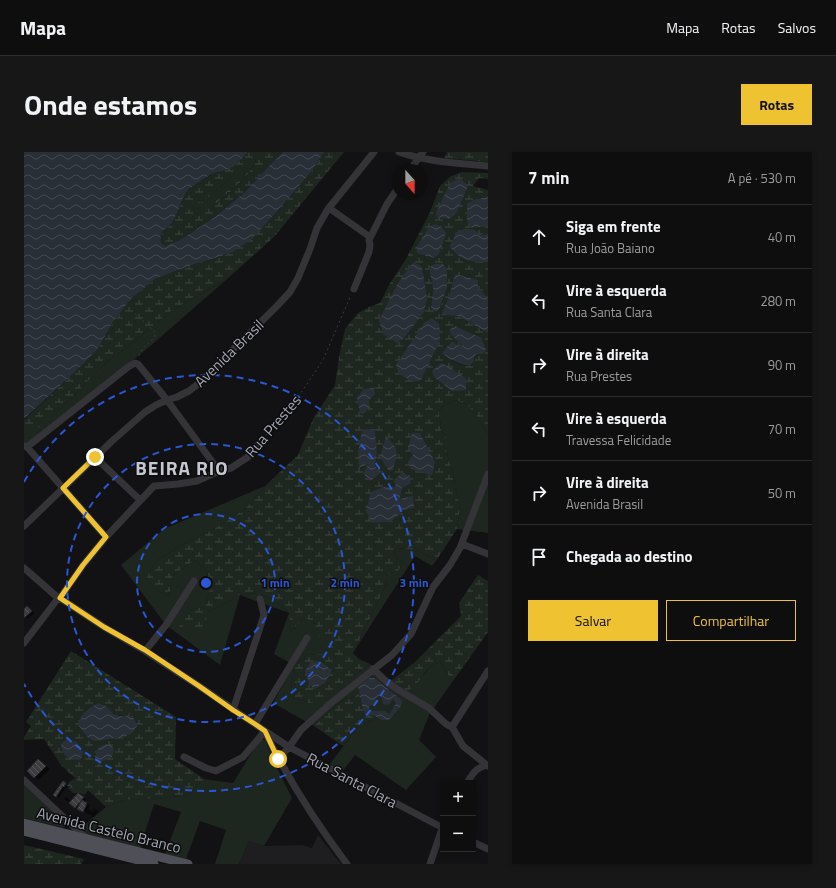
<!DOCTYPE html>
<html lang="pt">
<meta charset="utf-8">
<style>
:root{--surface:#0e0e0f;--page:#171718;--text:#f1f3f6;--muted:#9b9c9e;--line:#2e2e2f;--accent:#eec230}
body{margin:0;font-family:"Titillium Web",sans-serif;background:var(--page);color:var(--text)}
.controls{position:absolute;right:12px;bottom:12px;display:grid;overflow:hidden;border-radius:0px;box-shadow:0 2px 6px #0003}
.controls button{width:36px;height:36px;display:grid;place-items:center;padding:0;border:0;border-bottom:1px solid var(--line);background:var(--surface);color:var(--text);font:20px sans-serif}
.compass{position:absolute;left:368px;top:12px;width:36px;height:36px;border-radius:50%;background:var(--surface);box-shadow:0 2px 6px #0003;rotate:159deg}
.stop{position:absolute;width:12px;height:12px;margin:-9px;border:3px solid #eec230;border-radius:50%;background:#fff}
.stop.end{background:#eec230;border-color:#fff;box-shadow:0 1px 4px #0008}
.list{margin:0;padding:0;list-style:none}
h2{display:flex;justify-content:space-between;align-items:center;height:52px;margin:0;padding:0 16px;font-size:17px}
h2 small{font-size:13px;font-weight:400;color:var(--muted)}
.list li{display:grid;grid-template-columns:26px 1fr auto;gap:12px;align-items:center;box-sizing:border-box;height:64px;padding:0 16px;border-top:1px solid var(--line)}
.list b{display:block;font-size:15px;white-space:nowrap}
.list p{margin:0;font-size:13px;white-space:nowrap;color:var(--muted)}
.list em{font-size:13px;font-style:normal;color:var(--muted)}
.actions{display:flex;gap:8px;padding:12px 16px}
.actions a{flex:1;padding:9px 0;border:1px solid var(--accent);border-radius:0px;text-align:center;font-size:14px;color:var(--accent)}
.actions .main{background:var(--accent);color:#111}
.icon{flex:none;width:22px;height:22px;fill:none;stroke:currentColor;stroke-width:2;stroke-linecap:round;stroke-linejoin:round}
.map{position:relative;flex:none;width:464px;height:712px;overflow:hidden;border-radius:0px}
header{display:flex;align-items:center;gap:24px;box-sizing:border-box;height:56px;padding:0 20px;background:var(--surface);border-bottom:1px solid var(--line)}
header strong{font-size:19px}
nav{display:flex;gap:22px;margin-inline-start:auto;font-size:14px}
.intro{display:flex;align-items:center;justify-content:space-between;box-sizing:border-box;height:96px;padding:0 24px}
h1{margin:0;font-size:28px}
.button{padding:10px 18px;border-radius:0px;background:var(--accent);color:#111;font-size:14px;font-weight:700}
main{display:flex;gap:24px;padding:0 24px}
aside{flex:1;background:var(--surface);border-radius:0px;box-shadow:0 2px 6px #0003}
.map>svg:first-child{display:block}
</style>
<header>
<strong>Mapa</strong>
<nav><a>Mapa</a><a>Rotas</a><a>Salvos</a></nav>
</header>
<div class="intro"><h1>Onde estamos</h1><a class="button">Rotas</a></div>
<main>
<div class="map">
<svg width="464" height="712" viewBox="0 0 464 712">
<defs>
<pattern id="forest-crowns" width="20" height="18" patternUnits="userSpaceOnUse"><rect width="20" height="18" fill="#1e2620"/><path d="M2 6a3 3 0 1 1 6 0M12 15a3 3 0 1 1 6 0" fill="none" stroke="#3c433e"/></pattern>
<pattern id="wetland-marsh" width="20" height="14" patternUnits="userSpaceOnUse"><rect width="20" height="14" fill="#1e2620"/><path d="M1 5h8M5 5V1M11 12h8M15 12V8" fill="none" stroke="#3c433e"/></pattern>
<pattern id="water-waves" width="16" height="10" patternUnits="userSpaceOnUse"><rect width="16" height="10" fill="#292f37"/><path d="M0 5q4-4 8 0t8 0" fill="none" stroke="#454a52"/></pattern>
<pattern id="building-back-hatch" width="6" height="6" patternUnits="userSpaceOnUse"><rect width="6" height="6" fill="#3c3c41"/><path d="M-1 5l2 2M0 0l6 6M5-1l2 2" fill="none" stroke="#55555a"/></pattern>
</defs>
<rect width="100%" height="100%" fill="#121214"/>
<path fill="#1e1e20" d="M294 683 317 712H215L225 689 240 694 278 693 288 696Z"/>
<path fill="#1e2620" d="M202 128 124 196 5 291 0 293V283L30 263 85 208 100 198 147 159Z
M431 248 443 252 452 263 464 282V381L433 377 436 355 428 318 422 299V285L417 278 415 259 421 252Z
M241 334 221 357 190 377 157 393 133 409 122 426 132 438 145 444 149 423 171 408 183 419 186 437 181 455 164 458 156 475 183 459 192 456 216 443 230 441 249 447 265 461 267 480 281 464 291 472 305 492 300 502 283 503 271 513 267 533 271 546 285 551 329 524 346 512 365 529 369 527 375 537 394 530 406 515 416 509 420 517 429 529 405 563 395 588 412 605 382 638 331 603 318 620 306 612 335 573 349 568H365L376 556 379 549 351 526 334 535 335 541 328 546 317 549 290 574 249 551 270 513 250 502 265 461 216 443 196 513 142 473 97 413 140 377Z
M372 396 385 397 401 402 412 409 408 414 391 404 329 501 363 431 361 423 374 419 379 411 371 405Z
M355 544 358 547H369L372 551 365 562 345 559V554Z
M236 587 241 588 251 612 268 646 240 694 225 689 215 712H191L202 678 176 669 162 707 141 702 157 660 130 652 116 696 65 683 57 676 82 655 101 648 139 646 164 643 180 627 209 631Z
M0 632 39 669 41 675H37L0 666Z"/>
<path fill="url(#forest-crowns)" d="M231 7 232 10C218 33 199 47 177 62L170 61 171 54 186 44 200 32 224 8Z
M52 626 65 635 63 640 60 643 56 641H49L45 637 43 634 46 629Z"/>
<path fill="url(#wetland-marsh)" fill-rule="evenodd" d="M224 0H259L243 16 222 39 192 64 158 87 141 94 137 92C135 76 143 80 149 69 155 59 157 47 164 38 167 35 186 24 190 21 194 20 198 19 202 18 211 14 218 7 224 0ZM231 7 232 10C218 33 199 47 177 62L170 61 171 54 186 44 200 32 224 9Z
M300 0H320L250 85 202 128 147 159 100 198 85 208 30 263 14 276 0 283V268L51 220 73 198 89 170 107 147 131 127 165 114 207 101 248 65 288 19Z
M423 0H464V10L420 6Z
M438 20 464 21V27L455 26 449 34 464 38V45L452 47 446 75H464V82L455 83 431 81 429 89 454 110H464V146L453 136V128L431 122 426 141 417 163 434 164 464 181V282L452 263 443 252 431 248 421 252 415 259 417 278 422 285V299L428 318 436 355 433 377 412 409 401 402 385 397 372 396 371 405 379 411 374 419 361 423 363 431 329 501 335 507 346 512 329 524 296 551H285L271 546 267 533 271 513 283 503 300 502 305 492 293 483 291 471 280 465 267 480 265 461 249 447 230 441 216 443 192 456 183 459 181 479 155 475 164 458 181 455 186 437 183 419 171 408 149 423 145 444 132 438 122 426 133 409 157 393 190 377 221 357 241 334 274 303 289 267 311 233 315 205 321 177 334 161 345 155 356 151 366 131 382 107 406 60 416 34 427 24ZM405 116 423 136 415 158 407 156 409 136ZM427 183 459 202 451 203 450 209 446 214 438 213 428 209V189L435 194H439ZM338 277 351 278 353 301 351 314 346 312 335 316ZM359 335H372L378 336 376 347 380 358 368 369Z
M454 423 464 429V480L429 529 420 517 416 509C413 511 408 513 405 516 396 525 395 534 382 539L375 537 369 527 391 510 437 464 435 451Z
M47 499 152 565 151 607 180 627 164 643 139 646 101 648 82 655 37 613 20 587 0 588V585L7 574 2 570ZM74 551 82 554 86 559 92 563H98L108 565 64 586 54 573 62 558Z
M335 541 338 554 341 563H349L357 568H349L335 573 319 594 290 574 317 549 328 546Z
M0 693 60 707 57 712H0Z"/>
<path fill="url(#water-waves)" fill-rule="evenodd" d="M0 0H224C218 7 211 14 202 18 198 19 194 20 190 21 186 23 167 35 164 38 157 47 155 59 149 69 143 79 135 76 137 91L141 94 158 87 192 64 222 39 243 16 259 0H300L288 19 248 65 227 88 207 101 165 114 131 127 107 147 89 170 73 198 51 220 0 267Z
M436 26 444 34 432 62 425 67 413 65 412 61 426 31Z
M464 45V75H446L443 69V51L452 47Z
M411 72 418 75 422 81 415 102 410 106 393 101 392 96 405 75Z
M440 77 451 78 455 83 464 82V110C445 110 437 109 425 94L429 89 431 81Z
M390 110 398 115 403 146 400 160 380 186 373 191 360 183 355 169C364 150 375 125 390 110Z
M410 112H419L423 118V136L415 158 410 160 407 156 409 136 405 116Z
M431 122 454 128V136L464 146V181L434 164 417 163 426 141Z
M408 166 415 172 416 188 397 228 389 230 375 222 372 213 400 171Z
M431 174 457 186 462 198 459 202 451 203 450 209 446 214C434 212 428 209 418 201L428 189 435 194H439L427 183 425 178Z
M417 211 427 216 442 227V238L428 239 410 225 408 219Z
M350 236 351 242 345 248V255L340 262 336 261 333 245 340 237Z
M338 277H351L353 301 351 314 356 321 346 329 339 321 345 312 335 316 334 300Z
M388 281H396L411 310 408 323 399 321 387 317 384 310 389 303 384 295Z
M362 285C377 298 373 301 369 318L365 319 356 304Z
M379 320 385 325 387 331 378 336 376 347 389 344 390 355 380 358 368 369 348 371 342 359 347 340 359 335H372L370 328Z
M287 509 297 510 308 518 301 531 290 537 285 532 281 519Z
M345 526H351L379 549 376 556 365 568H357L349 563H341L338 554 334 535ZM355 544 358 547 359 552 365 553 369 547 372 551 365 562 361 559H345V554L352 552V547Z
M74 551C77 552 81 553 83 555 86 557 87 560 90 562 99 567 110 558 113 574L108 581 100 585 71 589 64 586 54 573C58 560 62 558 74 551Z
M42 588C54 588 54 591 59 601L58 605 55 608C44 608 38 604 37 592Z
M78 593H87L90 598 88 605 79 609 73 608 71 605 73 598Z"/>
<path fill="#0007" d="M3 455 10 461 3 467 0 465V458Z
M15 608 19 611 26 617 15 628 11 625Z
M39 631 44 634 43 636 42 635 35 646 31 643Z
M57 644 62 648 60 650 66 653 64 657 69 660 70 657 74 659 70 665 52 655 40 647 42 645 47 649Z"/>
<path fill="url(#building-back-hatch)" stroke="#2c2c2f" d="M3 454 8 459 0 466V457Z
M14 607 22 614 10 626 3 619Z
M39 629 42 631 40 635 39 634 32 645 29 643Z
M54 641 60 645 51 656 45 651Z
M58 648 63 651 59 660 53 657Z"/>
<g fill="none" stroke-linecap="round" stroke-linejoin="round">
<path stroke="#393a3f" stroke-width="1" stroke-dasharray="2 3" stroke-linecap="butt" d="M111 162 131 180V185C124 192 117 196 114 206
M239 287 279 238 299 208 327 143"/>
<path stroke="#333338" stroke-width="7" d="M375 0C403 10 434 11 464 14
M386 18 399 0
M305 56 346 85
M330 137 345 100 346 93 345 88 363 52 374 36
M0 294 3 295 104 215 111 211 114 212 143 248 195 319
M3 295 82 385
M71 305 116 348
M0 374 87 290 121 260 132 253 143 248 153 245 165 239 174 232 253 154 266 140 274 126 286 97 293 76 304 57 350 0
M438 392 464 402
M0 416 32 444 36 446 80 475 121 499 175 534 241 579 265 595 419 676
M0 491 32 449 36 446 59 413 82 385 130 334 154 332 173 329 195 319 207 316 224 305 234 292
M121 499 142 473 170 429
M349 517 363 530 376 539 405 556 422 572 428 575 439 594 464 614
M209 558 240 463 236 447
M231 572 283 486
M428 575 464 519
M241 580C264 627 292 671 323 712
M160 605 182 616 192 619 219 605 241 579
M254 607 265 595 277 578 307 551 368 503 387 482 409 435 426 413 436 396 464 322
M0 628 52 677 63 686
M443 631C449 621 451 617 462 613
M449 690 464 697
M406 712 419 674"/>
<path stroke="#4f5057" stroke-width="9" d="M0 671 164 712
M0 679 130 712"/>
</g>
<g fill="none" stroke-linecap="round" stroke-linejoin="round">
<path stroke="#eec230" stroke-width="5" d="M71 305 39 336 82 385 59 413 36 446 80 475 121 498 175 534 209 558 231 572 241 579 254 607"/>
</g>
<g fill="none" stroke="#2a57d4" stroke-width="2" stroke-dasharray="7 5">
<circle cx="182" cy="431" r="69"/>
<circle cx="182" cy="431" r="139"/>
<path d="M0 330A208 208 0 1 1 0 532"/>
</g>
<g text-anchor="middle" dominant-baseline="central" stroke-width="3" stroke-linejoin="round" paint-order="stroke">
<g font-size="15" fill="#a4a7b4" stroke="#0d0d0e">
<text transform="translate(205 201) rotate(-44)">Avenida Brasil</text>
<text transform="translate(249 274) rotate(-49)">Rua Prestes</text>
<text transform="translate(328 628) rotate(28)">Rua Santa Clara</text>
<text transform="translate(85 678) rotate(14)">Avenida Castelo Branco</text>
</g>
<g font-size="19" font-weight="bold" letter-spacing="1" fill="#c4c6d0" stroke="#0d0d0e">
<text x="158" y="315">BEIRA RIO</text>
</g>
</g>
<circle cx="182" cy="431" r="6" fill="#2a57d4" stroke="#0d0d0e" stroke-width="2"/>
<g font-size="12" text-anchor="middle" font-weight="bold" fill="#2a57d4" stroke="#0d0d0e" stroke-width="3" stroke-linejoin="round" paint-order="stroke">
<text x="251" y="435">1 min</text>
<text x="321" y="435">2 min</text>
<text x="390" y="435">3 min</text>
</g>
</svg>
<div class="controls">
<button>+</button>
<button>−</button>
</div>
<svg class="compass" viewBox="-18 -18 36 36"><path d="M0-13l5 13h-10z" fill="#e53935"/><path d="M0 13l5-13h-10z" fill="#9b9c9e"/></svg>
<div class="stop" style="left:254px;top:607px"></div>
<div class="stop end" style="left:71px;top:305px"></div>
</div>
<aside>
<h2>7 min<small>A pé · 530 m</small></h2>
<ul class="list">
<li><svg class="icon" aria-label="ahead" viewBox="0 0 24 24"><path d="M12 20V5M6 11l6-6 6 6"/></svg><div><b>Siga em frente</b><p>Rua João Baiano</p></div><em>40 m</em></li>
<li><svg class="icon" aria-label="left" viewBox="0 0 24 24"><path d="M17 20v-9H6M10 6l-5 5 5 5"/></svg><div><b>Vire à esquerda</b><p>Rua Santa Clara</p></div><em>280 m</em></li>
<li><svg class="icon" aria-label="right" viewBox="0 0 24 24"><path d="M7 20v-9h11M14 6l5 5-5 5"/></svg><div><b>Vire à direita</b><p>Rua Prestes</p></div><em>90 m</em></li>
<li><svg class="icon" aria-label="left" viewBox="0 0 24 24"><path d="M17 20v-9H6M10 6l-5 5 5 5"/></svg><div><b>Vire à esquerda</b><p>Travessa Felicidade</p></div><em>70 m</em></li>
<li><svg class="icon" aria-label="right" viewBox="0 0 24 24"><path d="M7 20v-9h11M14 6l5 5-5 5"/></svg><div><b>Vire à direita</b><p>Avenida Brasil</p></div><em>50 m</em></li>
<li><svg class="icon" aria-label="arrive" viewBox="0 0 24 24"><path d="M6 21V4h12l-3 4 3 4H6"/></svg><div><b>Chegada ao destino</b></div></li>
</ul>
<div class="actions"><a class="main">Salvar</a><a>Compartilhar</a></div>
</aside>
</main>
